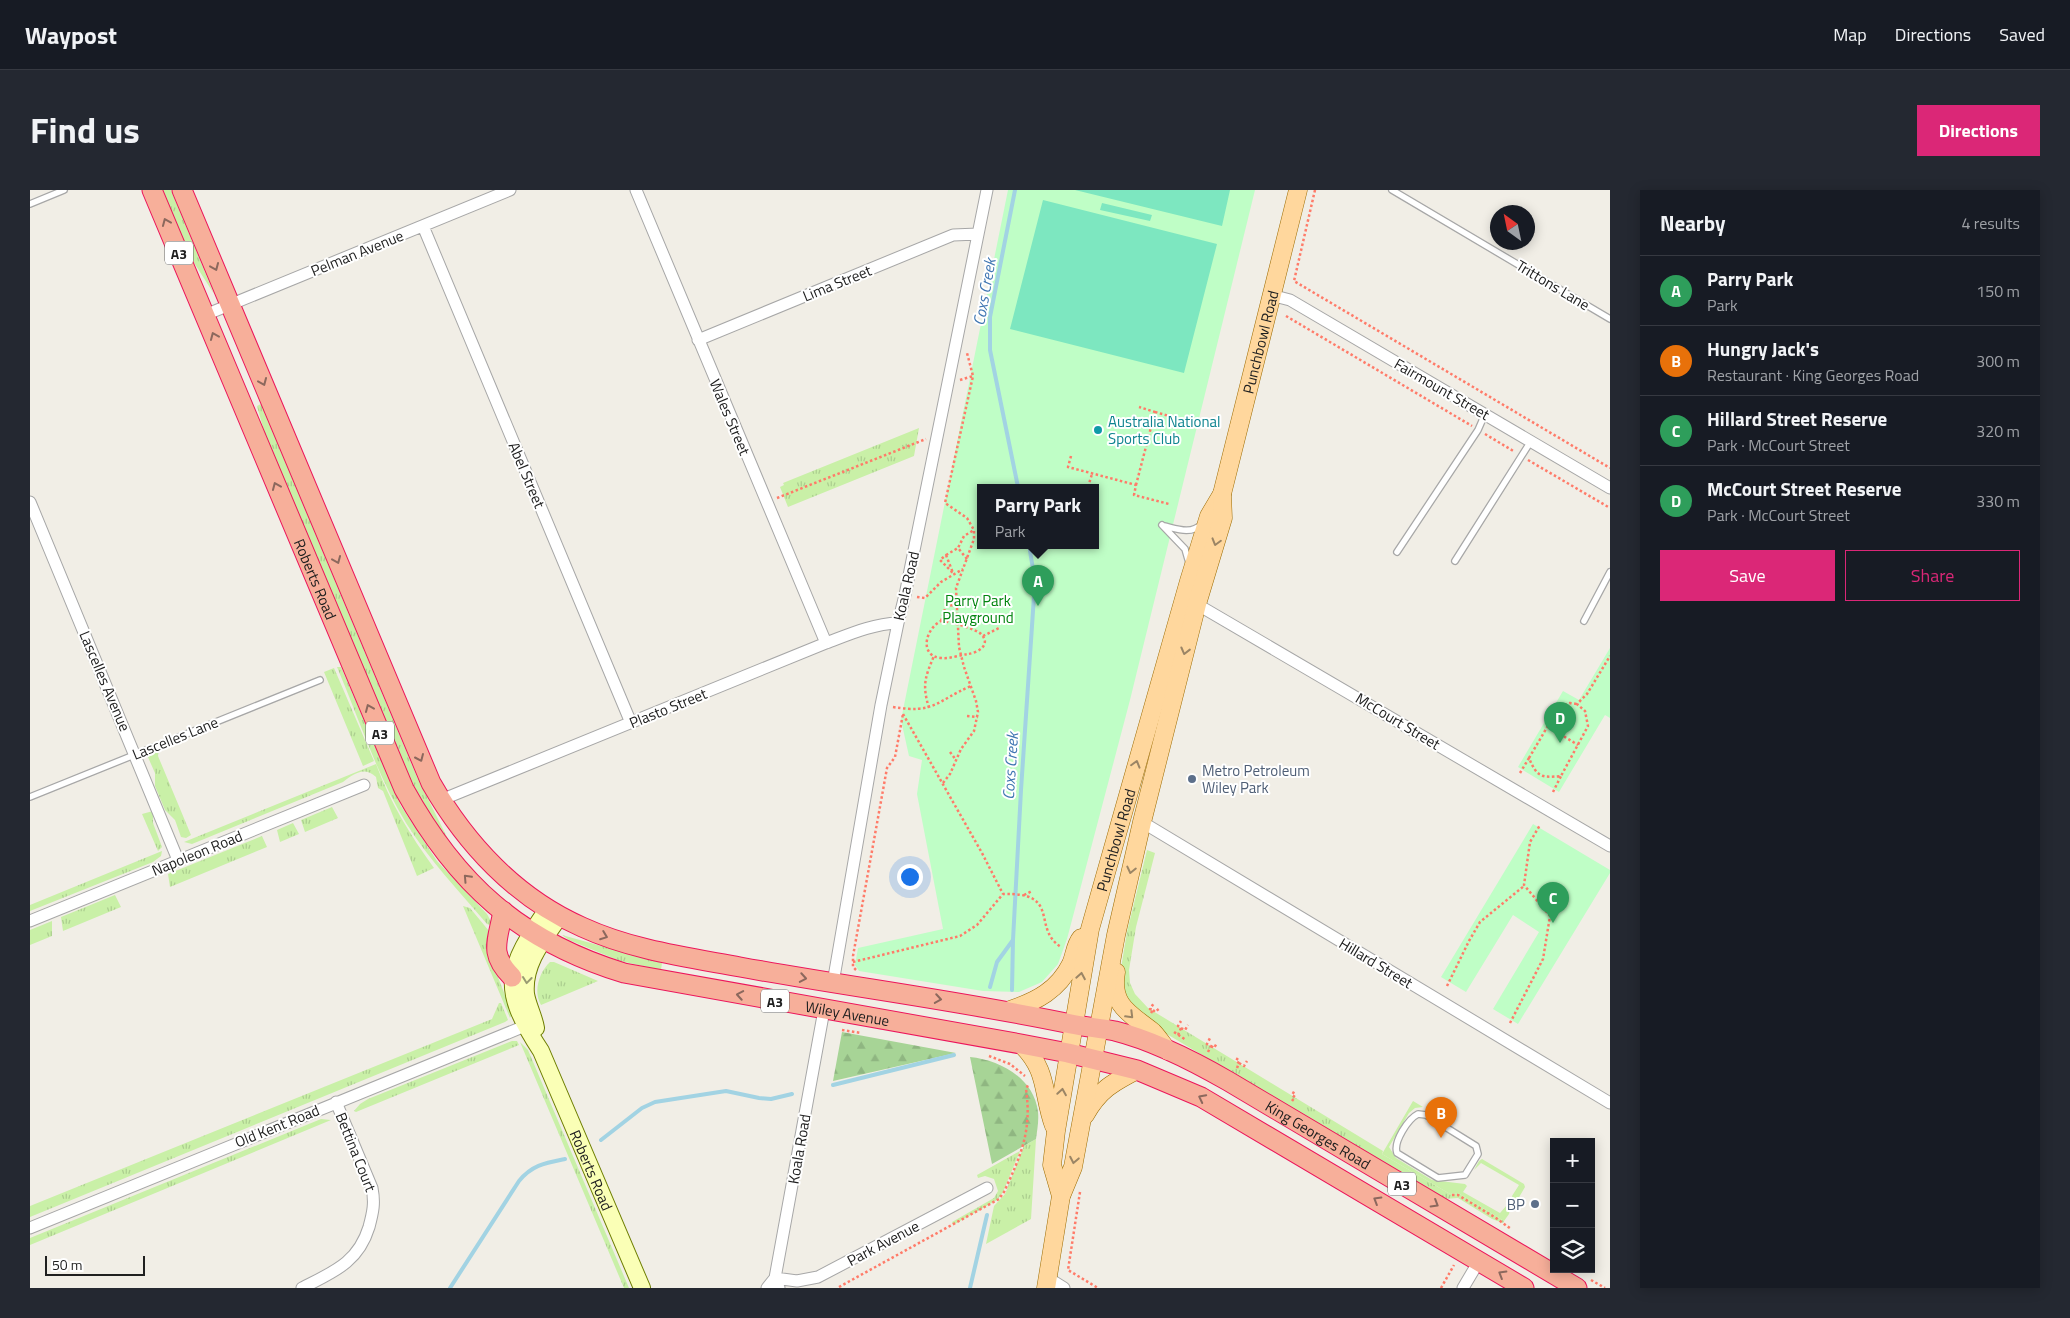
<!DOCTYPE html>
<meta charset="utf-8">
<style>
:root{--surface:#171b24;--page:#242831;--text:#f1f3f6;--muted:#9ea1a6;--line:#363941;--accent:#db2777}
body{margin:0;font-family:"Titillium Web",sans-serif;background:var(--page);color:var(--text)}
.controls{position:absolute;right:15px;bottom:15px;display:grid;overflow:hidden;border-radius:0px;box-shadow:0 2px 12px #0003}
.controls button{width:45px;height:45px;display:grid;place-items:center;padding:0;border:0;border-bottom:1px solid var(--line);background:var(--surface);color:var(--text);font:25px sans-serif}
.compass{position:absolute;left:1460px;top:15px;width:45px;height:45px;border-radius:50%;background:var(--surface);box-shadow:0 2px 12px #0003;rotate:327deg}
.scale{position:absolute;left:15px;bottom:12px;width:100px;box-sizing:border-box;padding-left:5px;border:2px solid #202020;border-top:0;font-size:14px;line-height:18px;white-space:nowrap;color:#202020;-webkit-text-stroke:4px #fff;paint-order:stroke}
.you{position:absolute;left:879px;top:686px;width:18px;height:18px;margin:-12px;border:4px solid #fff;border-radius:50%;background:#1a73e8;box-shadow:0 0 0 8px #1a73e833}
.badge{display:grid;place-items:center;width:32px;height:32px;border-radius:50%;background:var(--accent);color:#fff;font-size:16px;font-weight:700}
.pin{position:absolute;translate:-50% -41px;filter:drop-shadow(0 1px 2px #0008)}
.pin::after{content:'';position:absolute;top:26px;width:18px;height:15px;background:inherit;clip-path:polygon(0 0,100% 0,50% 100%)}
.popup{position:absolute;left:947px;top:294px;width:122px;height:65px;box-sizing:border-box;display:grid;place-content:center;border-radius:0px;background:var(--surface);filter:drop-shadow(0 1px 4px #0005);font-size:16px;white-space:nowrap;color:var(--muted)}
.popup b{font-size:19px;color:var(--text)}
.popup::after{content:'';position:absolute;left:50%;top:100%;margin-left:-10px;border:10px solid transparent;border-top-color:var(--surface)}
.list{margin:0;padding:0;list-style:none}
h2{display:flex;justify-content:space-between;align-items:center;height:65px;margin:0;padding:0 20px;font-size:21px}
h2 small{font-size:16px;font-weight:400;color:var(--muted)}
.list li{display:grid;grid-template-columns:32px 1fr auto;gap:15px;align-items:center;box-sizing:border-box;height:70px;padding:0 20px;border-top:1px solid var(--line)}
.list b{display:block;font-size:19px;white-space:nowrap}
.list p{margin:0;font-size:16px;white-space:nowrap;color:var(--muted)}
.list em{font-size:16px;font-style:normal;color:var(--muted)}
.actions{display:flex;gap:10px;padding:15px 20px}
.actions a{flex:1;padding:11px 0;border:1px solid var(--accent);border-radius:0px;text-align:center;font-size:18px;color:var(--accent)}
.actions .main{background:var(--accent);color:#fff}
.icon{flex:none;width:28px;height:28px;fill:none;stroke:currentColor;stroke-width:2;stroke-linecap:round;stroke-linejoin:round}
.map{position:relative;flex:none;width:1580px;height:1098px;overflow:hidden;border-radius:0px}
header{display:flex;align-items:center;gap:30px;box-sizing:border-box;height:70px;padding:0 25px;background:var(--surface);border-bottom:1px solid var(--line)}
header strong{font-size:24px}
nav{display:flex;gap:28px;margin-inline-start:auto;font-size:18px}
.intro{display:flex;align-items:center;justify-content:space-between;box-sizing:border-box;height:120px;padding:0 30px}
h1{margin:0;font-size:35px}
.button{padding:12px 22px;border-radius:0px;background:var(--accent);color:#fff;font-size:18px;font-weight:700}
main{display:flex;gap:30px;padding:0 30px}
aside{flex:1;background:var(--surface);border-radius:0px;box-shadow:0 2px 12px #0003}
.map>svg:first-child{display:block}
</style>
<header>
<strong>Waypost</strong>
<nav><a>Map</a><a>Directions</a><a>Saved</a></nav>
</header>
<div class="intro"><h1>Find us</h1><a class="button">Directions</a></div>
<main>
<div class="map">
<svg width="1580" height="1098" viewBox="0 0 1580 1098">
<defs>
<pattern id="grass-tufts" width="24" height="20" patternUnits="userSpaceOnUse" patternTransform="scale(1.25)"><rect width="24" height="20" fill="#c9f0a7"/><path d="M3 7l-1-3M5 7V3M7 7l1-3M15 17l-1-3M17 17v-4M19 17l1-3" fill="none" stroke="#acce8f"/></pattern>
<pattern id="forest-firs" width="22" height="20" patternUnits="userSpaceOnUse" patternTransform="scale(1.25)"><rect width="22" height="20" fill="#a7d496"/><path d="M5 1l3.5 6h-7zM16 11l3.5 6h-7z" fill="#8fb681"/></pattern>
</defs>
<rect width="100%" height="100%" fill="#f1eee6"/>
<path fill="url(#grass-tufts)" d="M132 0H141L184 104 161 68Z
M231 214 387 587 418 649 416 650 405 634 378 585 236 248 227 216Z
M889 238 884 266 758 317 750 297 754 295 753 293Z
M307 477H311L371 616 407 671 457 724 464 737 457 734C429 701 399 670 376 633 347 585 329 529 307 477Z
M304 478 344 571 333 576 294 482Z
M129 560 128 566 161 645 156 648 151 647 145 630 135 620 125 596V583L117 565Z
M346 574C360 612 380 645 404 678L387 686 353 601 348 598 346 587C334 576 324 584 313 592L162 654 154 652Z
M302 617 308 628 275 642 271 630Z
M123 621V633L132 657 128 661 112 624Z
M263 633 269 644 250 652 247 640Z
M232 646 237 657 140 697 138 684Z
M1117 660 1125 663 1106 737 1099 780 1100 793 1105 804 1118 818 1353 961 1352 964 1420 1004 1428 1003 1474 1031 1473 1033 1462 1029 1428 1008 1414 1009 1125 837 1096 810 1091 778 1097 742Z
M132 661 131 666 123 672 0 721V715Z
M85 705 91 717 33 741 31 727Z
M433 716 440 718 459 741 464 777 480 818 482 824 480 828Z
M22 731V746L0 755V740Z
M532 745 632 773 631 780 590 771 539 750Z
M520 772H524L568 791 511 815C503 802 509 782 520 772Z
M469 813H471L478 830 475 832 0 1027V1016L462 829Z
M482 851H487L489 855 326 922 324 921 330 914 338 909Z
M490 852 498 860 599 1098H594Z
M291 929 301 930 0 1055V1048Z
M1006 949 1001 1029 956 1054 964 1016 975 1004 994 956Z
M990 961 973 1002 967 1010 923 1035 922 1032 964 1008 968 1001 964 989 955 986 948 988 947 985Z"/>
<path fill="url(#forest-firs)" d="M812 842 926 863 803 891Z
M940 867C970 870 1004 888 1008 922 1009 931 1007 941 1006 949L962 974Z"/>
<path fill="#bffec6" fill-rule="evenodd" d="M978 0H1225L1100 510 1037 749 1028 774 1012 792 989 802 953 801 829 781 825 775 828 758 913 739 887 604 892 570 879 566 871 530ZM950 297H1066V355H950Z
M1580 458V528L1575 525 1529 602 1488 577 1533 501 1549 510Z
M1503 634 1580 680V683L1488 834 1463 819 1509 742 1483 725 1436 802 1411 787Z"/>
<path fill="#c9f0a7" d="M1383 911 1393 917 1385 918 1379 923 1359 957 1366 968 1402 990 1435 994 1437 996 1433 1002 1470 1023 1477 1015 1480 1019 1479 1024 1474 1031 1428 1003 1420 1004 1352 964Z
M1452 969 1494 994 1495 997 1488 1009H1483L1482 1006 1489 995 1451 973 1444 980 1449 971Z"/>
<path fill="#7de7c0" d="M1045 0H1200L1192 36Z
M1013 10 1187 54 1154 183 980 139Z
M1072 13 1122 25 1120 31 1070 20Z"/>
<g fill="none" stroke-linecap="round" stroke-linejoin="round">
<path stroke="#a2d3e3" stroke-width="4" d="M985 0 960 127V160L988 297
M960 797 967 772 983 750
M982 800 983 750 991 600 1005 391 999 355
M803 895 924 865
M571 950 612 918 625 912 696 901 729 908 741 909 762 904
M420 1098 489 991C502 975 515 973 535 969
M940 1098 957 1025"/>
<g stroke="#a7a7a7" stroke-width="8">
<path id="service" d="M1362 0 1580 129
M0 14 34 0
M1132 335 1155 359 1159 373
M1134 336C1147 339 1161 345 1172 334
M1367 362 1448 240 1455 224
M1425 371 1501 251
M1554 431 1580 382
M0 607 290 490
M1388 924 1396 925 1446 956 1448 964 1435 985 1408 988 1367 963C1363 952 1378 929 1388 924Z"/>
</g>
<g stroke="#a7a7a7" stroke-width="13">
<path id="minor" d="M606 0 796 453
M393 36 601 533
M1241 105 1260 110 1580 298
M175 125 480 0
M668 150 923 45 948 44
M0 312 148 670
M1163 412 1580 656
M411 610 796 453C820 444 842 434 868 433
M1112 632 1580 913
M0 731 334 595
M803 793 851 515 868 433 875 405 957 0
M0 1038 495 836
M745 1088 767 1091 788 1087 957 998
M1018 1088 1034 1098
M272 1098C303 1082 328 1073 339 1037 343 1022 345 1013 342 998L306 912
M737 1098 745 1088
M749 1098 745 1088 794 820
M1433 1098 1449 1071"/>
</g>
<g stroke="#6e7e00" stroke-width="18">
<g id="secondary">
<path id="s1" d="M518 718C476 779 469 797 511 861L612 1098"/>
<path d="M506 838C504 826 498 816 496 804 493 774 514 749 530 726"/>
</g>
</g>
<g stroke="#9c6b00" stroke-width="19">
<g id="primary">
<path d="M1086 782C1080 816 1101 824 1123 842 1128 847 1133 855 1138 861"/>
<path d="M980 820C1007 811 1028 800 1041 774 1045 765 1045 755 1051 748"/>
<path d="M991 854C1019 881 1012 904 1024 936"/>
<path d="M1055 925C1069 900 1082 893 1107 880"/>
<path id="s2" d="M1031 1006 1022 975 1026 941 1060 739 1159 391 1179 326 1192 304"/>
<path id="s3" d="M1016 1098 1031 1006 1043 977 1086 745 1112 632 1167 414 1193 328 1192 304 1268 0"/>
</g>
</g>
<g stroke="#ec165b" stroke-width="21">
<g id="trunk">
<path id="s4" d="M122 0 374 599C426 693 489 751 594 783L991 854 1038 863 1107 880 1171 907 1494 1098"/>
<path id="s5" d="M152 0 401 593C436 654 486 708 552 737 602 760 656 767 710 777 820 797 931 811 1041 834 1055 837 1070 838 1085 841 1121 850 1165 872 1198 891L1547 1098"/>
<path d="M473 721C468 751 458 763 482 787"/>
</g>
</g>
<path stroke="#ff7b69" stroke-width="2.5" stroke-dasharray="2.5 2.5" stroke-linecap="butt" d="M1285 0 1264 91 1580 278
M1256 126 1442 236
M930 190 943 186
M1125 222 1143 227
M1455 244 1485 262
M1041 266 1038 277 1106 295 1104 305 1139 314
M1498 270 1580 318
M1106 295 1125 222 1109 217
M1058 297 1062 284
M747 308 896 249
M916 365 923 383 910 370Z
M916 365 928 358
M937 369 928 358 934 346 944 340
M887 407 895 408 911 392 933 379
M911 431C919 431 946 439 951 444 962 455 947 463 938 464 930 465 920 469 911 468 889 466 895 439 911 431Z
M911 431 916 416 926 415
M953 446 969 438
M863 517C905 524 906 511 941 496
M899 518C892 495 895 487 904 466
M873 524 952 663 973 704
M937 526 948 527
M1517 536 1548 555
M920 562 926 570
M1499 568 1529 517 1540 513 1547 514
M1490 583 1499 568C1507 587 1511 588 1531 586L1558 536 1555 521 1547 514 1557 504 1580 466
M913 593 920 584 931 559 944 541 948 522 946 511 934 477 929 457 926 398 944 349V340L937 328 915 313 943 186 937 163
M1523 602 1531 586
M994 705 1002 701
M823 772 930 746 947 735 973 704C1032 702 1001 738 1031 757
M826 780 823 777V766L857 578 865 567 873 524
M1417 796 1439 751 1450 732 1494 696
M1123 820 1125 822 1130 818
M1121 823 1123 820 1120 819 1124 813
M1480 833 1513 769 1520 726 1494 695 1500 652 1510 635
M1151 838 1155 840 1158 835
M812 840 831 843
M1144 842 1156 850
M1148 845 1151 838 1148 836 1151 831
M1181 856 1184 858 1187 853
M1178 862 1181 856 1177 854 1180 848
M959 866 980 874 995 886
M1209 873 1214 876 1217 871
M1207 878 1209 873 1206 871 1209 866
M1262 911 1265 907 1262 905 1265 900
M1050 1002 1038 1080 1068 1098
M1422 1005H1428L1466 1028 1481 1039
M1561 1090 1575 1098
M809 1097 969 1009 974 1002C991 965 1002 941 996 899L998 895
M1411 1098 1424 1075"/>
<use href="#service" stroke="#fff" stroke-width="5.5"/>
<use href="#minor" stroke="#fff" stroke-width="11"/>
<use href="#secondary" stroke="#faffb6" stroke-width="16"/>
<use href="#primary" stroke="#ffd79d" stroke-width="18"/>
<use href="#trunk" stroke="#f7af9a" stroke-width="19"/>
</g>
<defs><path id="oneway-chevron" d="M-2-3.5L2.5 0L-2 3.5" fill="none" stroke-width="1.6" stroke-linecap="round" stroke-linejoin="round" transform="scale(1.25)"/></defs>
<g stroke="#8c685d">
<use href="#oneway-chevron" transform="translate(136 32) rotate(-113)"/>
<use href="#oneway-chevron" transform="translate(185 77) rotate(67)"/>
<use href="#oneway-chevron" transform="translate(184 146) rotate(-113)"/>
<use href="#oneway-chevron" transform="translate(233 192) rotate(67)"/>
<use href="#oneway-chevron" transform="translate(246 296) rotate(-113)"/>
<use href="#oneway-chevron" transform="translate(307 370) rotate(67)"/>
<use href="#oneway-chevron" transform="translate(339 518) rotate(-113)"/>
<use href="#oneway-chevron" transform="translate(390 568) rotate(66)"/>
<use href="#oneway-chevron" transform="translate(437 688) rotate(-133)"/>
<use href="#oneway-chevron" transform="translate(574 746) rotate(21)"/>
<use href="#oneway-chevron" transform="translate(773 788) rotate(10)"/>
<use href="#oneway-chevron" transform="translate(710 805) rotate(-170)"/>
<use href="#oneway-chevron" transform="translate(908 809) rotate(9)"/>
<use href="#oneway-chevron" transform="translate(1172 908) rotate(-153)"/>
<use href="#oneway-chevron" transform="translate(1347 1010) rotate(-149)"/>
<use href="#oneway-chevron" transform="translate(1405 1014) rotate(31)"/>
<use href="#oneway-chevron" transform="translate(1472 1084) rotate(-149)"/>
</g>
<g stroke="#9b8565">
<use href="#oneway-chevron" transform="translate(1186 352) rotate(106)"/>
<use href="#oneway-chevron" transform="translate(1155 461) rotate(104)"/>
<use href="#oneway-chevron" transform="translate(1106 574) rotate(-74)"/>
<use href="#oneway-chevron" transform="translate(1101 680) rotate(103)"/>
<use href="#oneway-chevron" transform="translate(1051 786) rotate(-80)"/>
<use href="#oneway-chevron" transform="translate(1100 825) rotate(45)"/>
<use href="#oneway-chevron" transform="translate(1032 902) rotate(-81)"/>
<use href="#oneway-chevron" transform="translate(1044 970) rotate(101)"/>
</g>
<use stroke="#989b72" href="#oneway-chevron" transform="translate(497 790) rotate(97)"/>
<circle fill="#0f9aa8" stroke="#fff" stroke-width="2" cx="1068" cy="240" r="5"/>
<g fill="#5c6f8a" stroke="#fff" stroke-width="2">
<circle cx="1162" cy="589" r="5"/>
<circle cx="1505" cy="1014" r="5"/>
</g>
<g text-anchor="middle" dominant-baseline="central" stroke-width="4" stroke-linejoin="round" paint-order="stroke">
<g fill="#fff" stroke="#636363" stroke-width="1">
<rect x="135" y="51.5" width="28" height="23" rx="4"/>
<rect x="336" y="531.5" width="28" height="23" rx="4"/>
<rect x="731" y="799.5" width="28" height="23" rx="4"/>
<rect x="1358" y="982.5" width="28" height="23" rx="4"/>
</g>
<g font-size="14" font-weight="bold" fill="#202020">
<text x="149" y="63">A3</text>
<text x="350" y="543">A3</text>
<text x="745" y="811">A3</text>
<text x="1372" y="994">A3</text>
</g>
<g font-size="15" fill="#202020" stroke="#fff">
<text transform="translate(327 63) rotate(-22)">Pelman Avenue</text>
<text transform="translate(807 93) rotate(-22)">Lima Street</text>
<text transform="translate(1523 95) rotate(31)">Trittons Lane</text>
<text stroke="none"><textPath href="#s3" startOffset="972">Punchbowl Road</textPath></text>
<text transform="translate(1412 199) rotate(30)">Fairmount Street</text>
<text transform="translate(700 227) rotate(67)">Wales Street</text>
<text transform="translate(497 285) rotate(67)">Abel Street</text>
<text stroke="none"><textPath href="#s4" startOffset="422">Roberts Road</textPath></text>
<text transform="translate(876 396) rotate(-77)">Koala Road</text>
<text transform="translate(75 491) rotate(67)">Lascelles Avenue</text>
<text transform="translate(638 518) rotate(-22)">Plasto Street</text>
<text transform="translate(1368 531) rotate(31)">McCourt Street</text>
<text transform="translate(145 548) rotate(-22)">Lascelles Lane</text>
<text stroke="none"><textPath href="#s2" startOffset="364">Punchbowl Road</textPath></text>
<text transform="translate(167 663) rotate(-22)">Napoleon Road</text>
<text transform="translate(1346 773) rotate(31)">Hillard Street</text>
<text stroke="none"><textPath href="#s4" startOffset="1172">Wiley Avenue</textPath></text>
<text transform="translate(247 936) rotate(-22)">Old Kent Road</text>
<text stroke="none"><textPath href="#s5" startOffset="1628">King Georges Road</textPath></text>
<text transform="translate(769 959) rotate(-80)">Koala Road</text>
<text transform="translate(326 962) rotate(68)">Bettina Court</text>
<text stroke="none"><textPath href="#s1" startOffset="288">Roberts Road</textPath></text>
<text transform="translate(853 1053) rotate(-28)">Park Avenue</text>
</g>
<g font-size="15" fill="#0d838f" stroke="#fff" text-anchor="start">
<text x="1078" y="231">Australia National<tspan x="1078" dy="17">Sports Club</tspan></text>
</g>
<g font-size="15" fill="#02850f" stroke="#fff">
<text x="948" y="410">Parry Park<tspan x="948" dy="17">Playground</tspan></text>
</g>
<g font-size="15" fill="#4e5e75" stroke="#fff" text-anchor="start">
<text x="1172" y="580">Metro Petroleum<tspan x="1172" dy="17">Wiley Park</tspan></text>
<text x="1495" y="1014" text-anchor="end">BP</text>
</g>
<g font-size="16" font-style="italic" fill="#4076b2" stroke="#fff">
<text transform="translate(954 102) rotate(-80)">Coxs Creek</text>
<text transform="translate(980 576) rotate(-86)">Coxs Creek</text>
</g>
</g>
</svg>
<div class="controls">
<button>+</button>
<button>−</button>
<button><svg class="icon" aria-label="layers" viewBox="0 0 24 24"><path d="M12 4l9 5-9 5-9-5zM3 14l9 5 9-5"/></svg></button>
</div>
<svg class="compass" viewBox="-18 -18 36 36"><path d="M0-13l5 13h-10z" fill="#e53935"/><path d="M0 13l5-13h-10z" fill="#9ea1a6"/></svg>
<div class="scale">50 m</div>
<div class="you"></div>
<div class="pin badge" style="left:1008px;top:416px;background:#2e9e5b">A</div>
<div class="popup"><b>Parry Park</b>Park</div>
<div class="pin badge" style="left:1411px;top:948px;background:#e8710a">B</div>
<div class="pin badge" style="left:1523px;top:733px;background:#2e9e5b">C</div>
<div class="pin badge" style="left:1530px;top:553px;background:#2e9e5b">D</div>
</div>
<aside>
<h2>Nearby<small>4 results</small></h2>
<ul class="list">
<li><span class="badge" style="background:#2e9e5b">A</span><div><b>Parry Park</b><p>Park</p></div><em>150 m</em></li>
<li><span class="badge" style="background:#e8710a">B</span><div><b>Hungry Jack's</b><p>Restaurant · King Georges Road</p></div><em>300 m</em></li>
<li><span class="badge" style="background:#2e9e5b">C</span><div><b>Hillard Street Reserve</b><p>Park · McCourt Street</p></div><em>320 m</em></li>
<li><span class="badge" style="background:#2e9e5b">D</span><div><b>McCourt Street Reserve</b><p>Park · McCourt Street</p></div><em>330 m</em></li>
</ul>
<div class="actions"><a class="main">Save</a><a>Share</a></div>
</aside>
</main>
